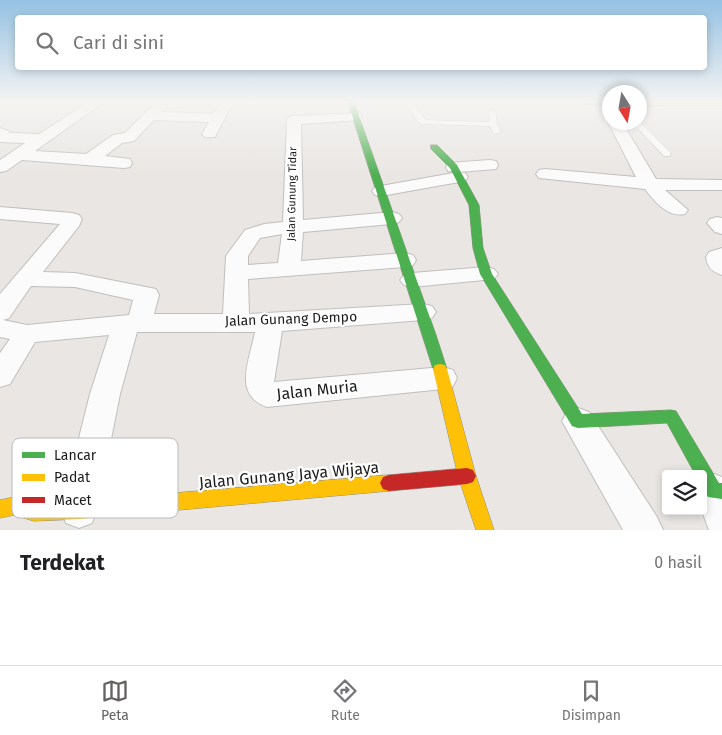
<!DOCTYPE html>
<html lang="id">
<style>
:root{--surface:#fff;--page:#f2f2f2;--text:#202124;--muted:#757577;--line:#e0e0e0;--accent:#636261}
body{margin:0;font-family:"Fira Sans",sans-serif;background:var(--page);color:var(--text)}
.controls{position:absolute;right:15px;bottom:15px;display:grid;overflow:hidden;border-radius:5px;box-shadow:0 2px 8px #0003}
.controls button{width:45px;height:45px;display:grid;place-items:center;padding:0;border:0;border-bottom:1px solid var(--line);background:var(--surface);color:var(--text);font:25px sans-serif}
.compass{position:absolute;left:602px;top:85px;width:45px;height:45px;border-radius:50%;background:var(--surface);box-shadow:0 2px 8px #0003;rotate:169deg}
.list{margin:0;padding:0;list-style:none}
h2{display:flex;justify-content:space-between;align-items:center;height:65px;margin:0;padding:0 20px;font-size:21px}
h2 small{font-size:16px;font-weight:400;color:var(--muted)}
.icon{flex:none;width:28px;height:28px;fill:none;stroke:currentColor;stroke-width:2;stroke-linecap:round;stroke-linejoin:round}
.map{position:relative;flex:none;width:722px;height:530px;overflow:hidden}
.search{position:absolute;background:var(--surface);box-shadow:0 2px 8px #0003;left:15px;right:15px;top:15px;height:55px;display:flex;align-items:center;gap:12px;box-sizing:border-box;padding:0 18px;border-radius:5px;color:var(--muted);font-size:19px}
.sheet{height:135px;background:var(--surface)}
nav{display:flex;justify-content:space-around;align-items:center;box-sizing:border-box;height:70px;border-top:1px solid var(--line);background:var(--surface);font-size:14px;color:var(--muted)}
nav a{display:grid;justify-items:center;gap:2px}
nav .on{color:var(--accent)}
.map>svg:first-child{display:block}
</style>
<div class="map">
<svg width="722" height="530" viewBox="0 0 722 530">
<rect width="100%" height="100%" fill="#e9e6e3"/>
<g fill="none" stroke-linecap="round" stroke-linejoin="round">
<g stroke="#c0bfbe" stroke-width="1">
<path id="lane" d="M406 102H413L426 120 489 122 490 110 495 109 497 124 501 132 494 134 490 126 422 124 418 122Z
M632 122H640L670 152V156H664Z"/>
</g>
<g stroke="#c0bfbe" stroke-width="2">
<path id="street" d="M89 102H104L35 151 86 154 113 135 125 133 156 102H170L162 112 213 114 221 102H234L228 112 215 137H205L202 134 209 122 154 120 134 141 122 143 105 156 130 159 132 163 130 167 124 168 22 160 6 171 0 172V160L25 143 0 142V128L8 131 10 133 39 134Z
M355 113 360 114 362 117 360 120 301 124 303 220 392 212 399 214 402 218 399 222 392 224 303 232 301 261 405 253 413 255 416 260 413 265 405 267 248 279 249 314 423 304 432 306 436 312 432 318 423 320 282 331 274 382 443 367 453 370 457 378 453 386 443 389 267 407C232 395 250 359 255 332H137L120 394 97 510 92 523 79 528 66 523 61 510 90 394 109 335 35 342 10 384 0 387V353L10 339 0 337V294L60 224 0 219V207L72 213 79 215 82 219 79 226 43 272 75 273 156 289 159 295 154 314H223L226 256 245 230 264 224 283 222 287 120 289 117 294 116ZM282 234 278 263 248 265V256L260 238ZM31 286 75 287 133 300 129 315 27 325 3 320 9 318Z
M610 120V122H622L656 179 722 180V190H665L688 210 685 214C668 218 654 201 645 189L539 178 536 174 539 170 545 169 636 177 608 122Z
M490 160 496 161 498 165 496 169 459 172 465 173 468 177 465 181 381 196 375 195 372 191 375 187 381 186 459 172 448 171 446 167 448 163Z
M717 217 722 218V234L715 232 707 223 710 219Z
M722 248V275C712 272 707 267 706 257L709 252Z
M486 267 494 269 498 274 494 279 412 287 404 285 400 280 404 275 412 273Z
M578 408 589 412 657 517 663 530H623L562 421 567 412Z
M714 474 722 477V530H709L702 511 703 479Z"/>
</g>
<g stroke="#90907d" stroke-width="1">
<path id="fast" d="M348 102H354L436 335 447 369 445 373 440 374 435 373 433 369Z
M583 102H610V106L586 104Z
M431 145H437L457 165 479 205 483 248 492 274 582 414 671 410 676 411 719 483H722V499L708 497 703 489V474H695L667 423 578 428 572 426 480 274 473 248 469 205 450 168 431 149Z"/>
</g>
<g stroke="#90907d" stroke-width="1">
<path id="slow" d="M640 102H722V105L640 106Z
M440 364 445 365 447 369 476 476 494 530H476L458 476 433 369 435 365Z
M389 475 395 477 398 483 395 489 389 491 79 519 34 521 14 515 0 518V500L14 497 34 503 79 501Z"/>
</g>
<g stroke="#90907d" stroke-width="1">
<path id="jam" d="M467 468 473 470 476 476 473 482 467 484 389 491 383 489 380 483 383 477 389 475Z"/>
</g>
<use href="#lane" fill="#fcfbfb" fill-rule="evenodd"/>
<use href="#street" fill="#fcfbfb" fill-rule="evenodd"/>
<use href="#fast" fill="#4caf50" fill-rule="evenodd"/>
<use href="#slow" fill="#ffc107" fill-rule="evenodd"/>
<use href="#jam" fill="#c62828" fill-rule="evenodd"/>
</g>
<linearGradient id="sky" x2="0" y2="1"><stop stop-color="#95c1e3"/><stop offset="0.58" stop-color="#f5f4f2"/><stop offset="1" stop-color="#f5f4f2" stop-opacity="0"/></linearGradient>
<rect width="722" height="176" fill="url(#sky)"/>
<g text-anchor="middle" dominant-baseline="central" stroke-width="4.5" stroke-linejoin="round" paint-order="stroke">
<g font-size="11" fill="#1b1b1b" stroke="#fff">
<text transform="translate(292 194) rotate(-89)">Jalan Gunung Tidar</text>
</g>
<g font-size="14" fill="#1b1b1b" stroke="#fff">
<text transform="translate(291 319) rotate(-2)">Jalan Gunang Dempo</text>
</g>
<g font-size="16" fill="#1b1b1b" stroke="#fff">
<text transform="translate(317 390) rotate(-6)">Jalan Muria</text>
<text transform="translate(289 475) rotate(-5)">Jalan Gunang Jaya Wijaya</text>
</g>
</g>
<rect x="12" y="438" width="166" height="80" rx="8" fill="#fff" stroke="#bbb" stroke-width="1"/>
<rect x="22" y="452" width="23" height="6" fill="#4caf50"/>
<rect x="22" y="474" width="23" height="7" fill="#ffc107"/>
<rect x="22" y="497" width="23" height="6" fill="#c62828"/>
<g font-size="14" fill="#1b1b1b">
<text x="54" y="460">Lancar</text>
<text x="54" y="482">Padat</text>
<text x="54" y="505">Macet</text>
</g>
</svg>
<div class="controls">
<button><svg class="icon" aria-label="layers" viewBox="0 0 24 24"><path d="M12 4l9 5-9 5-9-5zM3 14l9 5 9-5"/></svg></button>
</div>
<svg class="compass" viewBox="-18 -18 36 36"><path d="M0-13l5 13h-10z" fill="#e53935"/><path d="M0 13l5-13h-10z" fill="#757577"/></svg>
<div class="search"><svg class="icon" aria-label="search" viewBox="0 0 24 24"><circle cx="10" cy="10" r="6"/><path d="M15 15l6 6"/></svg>Cari di sini</div>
</div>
<section class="sheet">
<h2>Terdekat<small>0 hasil</small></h2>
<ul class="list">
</ul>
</section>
<nav>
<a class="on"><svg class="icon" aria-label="map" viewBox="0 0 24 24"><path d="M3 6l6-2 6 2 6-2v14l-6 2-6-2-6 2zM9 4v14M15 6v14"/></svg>Peta</a>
<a><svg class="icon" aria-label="directions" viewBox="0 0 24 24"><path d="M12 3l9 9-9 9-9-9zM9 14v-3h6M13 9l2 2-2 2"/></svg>Rute</a>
<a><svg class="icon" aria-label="saved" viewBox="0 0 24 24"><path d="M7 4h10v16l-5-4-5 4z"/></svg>Disimpan</a>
</nav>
